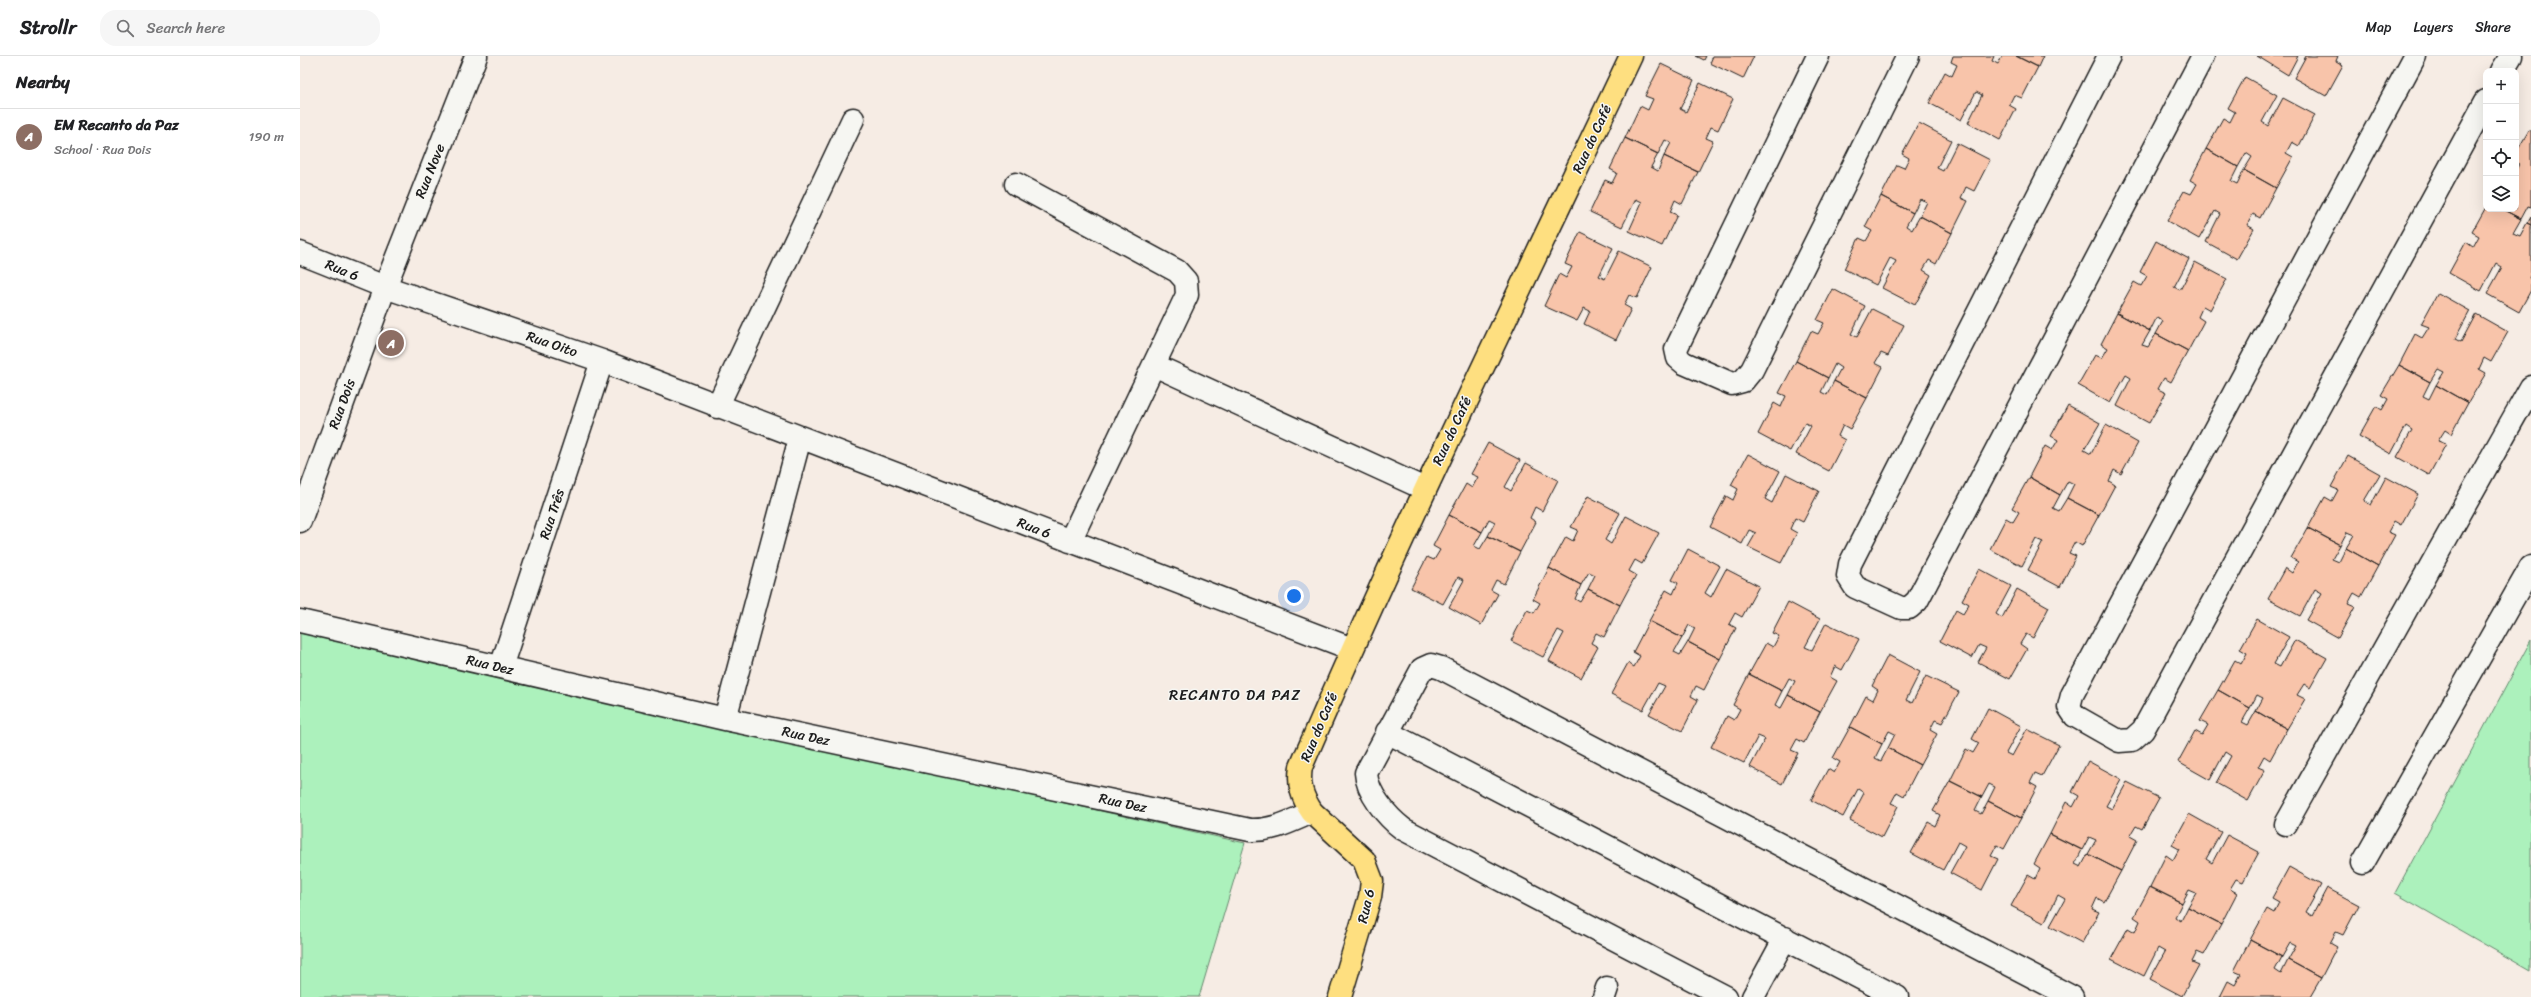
<!DOCTYPE html>
<meta charset="utf-8">
<style>
:root{--surface:#fff;--page:#f6f6f6;--text:#202124;--muted:#757577;--line:#e0e0e0;--accent:#0f766e}
body{margin:0;font-family:Sriracha,sans-serif;background:var(--page);color:var(--text)}
.controls{position:absolute;right:12px;top:12px;display:grid;overflow:hidden;border-radius:8px;box-shadow:0 4px 16px #0002}
.controls button{width:36px;height:36px;display:grid;place-items:center;padding:0;border:0;border-bottom:1px solid var(--line);background:var(--surface);color:var(--text);font:20px sans-serif}
.you{position:absolute;left:994px;top:540px;width:14px;height:14px;margin:-10px;border:3px solid #fff;border-radius:50%;background:#1a73e8;box-shadow:0 0 0 6px #1a73e833}
.badge{display:grid;place-items:center;width:26px;height:26px;border-radius:50%;background:var(--accent);color:#fff;font-size:13px;font-weight:700}
.pin{position:absolute;translate:-50% -50%;border:2px solid #fff;box-shadow:0 1px 4px #0006}
.list{margin:0;padding:0;list-style:none}
h2{display:flex;justify-content:space-between;align-items:center;height:52px;margin:0;padding:0 16px;font-size:17px}
h2 small{font-size:13px;font-weight:400;color:var(--muted)}
.list li{display:grid;grid-template-columns:26px 1fr auto;gap:12px;align-items:center;box-sizing:border-box;height:56px;padding:0 16px;border-top:1px solid var(--line)}
.list b{display:block;font-size:15px;white-space:nowrap}
.list p{margin:0;font-size:13px;white-space:nowrap;color:var(--muted)}
.list em{font-size:13px;font-style:normal;color:var(--muted)}
.icon{flex:none;width:22px;height:22px;fill:none;stroke:currentColor;stroke-width:2;stroke-linecap:round;stroke-linejoin:round}
.map{position:relative;flex:none;width:2231px;height:941px;overflow:hidden}
header{display:flex;align-items:center;gap:24px;box-sizing:border-box;height:56px;padding:0 20px;background:var(--surface);border-bottom:1px solid var(--line)}
header strong{font-size:19px}
nav{display:flex;gap:22px;margin-inline-start:auto;font-size:14px}
.search{width:280px;height:36px;background:var(--page);display:flex;align-items:center;gap:10px;box-sizing:border-box;padding:0 14px;border-radius:16px;color:var(--muted);font-size:15px}
main{display:flex}
aside{flex:1;background:var(--surface)}
.map>svg:first-child{display:block}
</style>
<header>
<strong>Strollr</strong>
<div class="search"><svg class="icon" aria-label="search" viewBox="0 0 24 24"><circle cx="10" cy="10" r="6"/><path d="M15 15l6 6"/></svg>Search here</div>
<nav><a>Map</a><a>Layers</a><a>Share</a></nav>
</header>
<main>
<aside>
<h2>Nearby<small></small></h2>
<ul class="list">
<li><span class="badge" style="background:#8d6e63">A</span><div><b>EM Recanto da Paz</b><p>School · Rua Dois</p></div><em>190 m</em></li>
</ul>
</aside>
<div class="map">
<svg width="2231" height="941" viewBox="0 0 2231 941">
<rect width="100%" height="100%" fill="#f6ece4"/>
<filter id="ink" filterUnits="userSpaceOnUse"><feTurbulence type="fractalNoise" baseFrequency=".025" numOctaves="2"/><feDisplacementMap in="SourceGraphic" scale="8" xChannelSelector="R" yChannelSelector="G"/><feConvolveMatrix kernelMatrix="1 2 1 2 8 2 1 2 1" color-interpolation-filters="sRGB"/></filter>
<g filter="url(#ink)">
<path fill="#acf1bc" stroke="#64866c" d="M0 577 945 787 899 941H0Z
M2231 584V915L2095 837Z"/>
<path fill="#f8c4aa" stroke="#1c1c1c" d="M1396 0H1406L1404 4Z
M1413 0H1454L1443 23 1410 7Z
M1653 0H1694L1692 5 1698 8 1702 0H1716L1738 11 1722 42 1714 39 1709 49 1716 53 1700 84 1668 67 1682 39 1676 36 1661 64 1629 47 1645 16 1652 20 1657 9 1651 6Z
M1716 0H1743L1738 11Z
M1957 0H1998L1988 19Z
M2006 0H2038L2036 5 2043 9 2026 40 1994 22Z
M1361 8 1394 24 1380 53 1386 56 1400 27 1433 43 1418 74 1411 71 1406 82 1413 85 1398 116 1364 100 1371 87 1365 84 1358 98 1325 82 1340 50 1348 54 1353 43 1345 40Z
M1945 21 1977 39 1962 66 1968 70 1983 42 2015 59 1999 90 1992 86 1986 97 1993 101 1976 132 1944 114 1952 101 1946 97 1938 111 1906 93 1923 62 1930 66 1935 56 1928 52Z
M1619 67 1651 84 1637 112 1643 115 1657 87 1690 104 1674 135 1666 131 1661 142 1668 145 1652 177 1620 160 1627 146 1620 143 1613 157 1581 140 1597 109 1604 112 1609 102 1602 98Z
M2229 74 2231 75V151L2228 150 2221 163 2202 153H2216V114L2219 108 2216 107V97Z
M1325 82 1358 98 1351 111 1358 115 1364 100 1398 116 1382 148 1375 144 1370 156 1377 159 1362 190 1329 175 1342 146 1336 143 1322 171 1290 156 1305 124 1312 127 1317 117 1310 113Z
M1906 93 1938 111 1931 125 1937 128 1944 114 1976 132 1960 162 1953 158 1947 169 1954 173 1937 203 1906 186 1920 158 1915 155 1899 183 1867 165 1884 135 1891 138 1897 128 1890 124Z
M1581 140 1613 157 1606 170 1612 174 1620 160 1652 177 1636 208 1629 204 1623 214 1631 219 1615 249 1582 232 1596 205 1590 202 1576 229 1544 213 1559 182 1566 185 1572 175 1565 171Z
M2186 151V153H2202L2221 163 2213 177 2220 180 2227 167 2231 169V218L2229 222 2231 223V234L2219 256 2187 238 2202 211 2196 207 2181 235 2149 217 2166 186 2173 191 2179 180 2172 176Z
M2231 160V169L2227 167Z
M1280 176 1313 192 1299 220 1305 223 1319 195 1352 211 1337 242 1329 239 1324 249 1331 253 1316 284 1284 268 1290 255 1284 252 1277 265 1244 250 1259 218 1266 222 1272 211 1265 208Z
M1856 185 1889 203 1874 231 1880 234 1895 206 1927 223 1910 254 1903 250 1898 261 1904 265 1888 295 1856 278 1863 265 1857 261 1850 275 1817 257 1834 226 1841 230 1847 220 1840 216Z
M1533 233 1565 250 1551 278 1557 281 1572 253 1604 269 1588 300 1581 297 1575 307 1583 311 1567 342 1534 325 1541 312 1535 308 1528 322 1496 305 1511 275 1518 278 1524 267 1517 264Z
M2138 237 2170 255 2155 283 2161 286 2176 258 2208 276 2191 306 2184 302 2179 313 2186 317 2168 347 2136 329 2144 316 2138 313 2130 326 2099 309 2115 278 2122 282 2129 271 2121 268Z
M1817 257 1850 275 1842 289 1848 291 1856 278 1888 295 1871 326 1864 322 1858 333 1866 337 1849 367 1817 350 1831 322 1826 319 1810 347 1778 329 1795 299 1802 302 1808 292 1801 288Z
M1496 305 1528 322 1521 336 1527 339 1534 325 1567 342 1550 373 1543 369 1538 380 1545 384 1529 415 1496 398 1511 370 1505 367 1490 395 1458 378 1474 347 1481 351 1486 340 1479 337Z
M2099 309 2130 326 2123 340 2129 343 2136 329 2168 347 2151 378 2145 374 2138 385 2146 388 2129 419 2097 401 2112 374 2106 370 2091 398 2059 380 2076 350 2082 354 2088 343 2081 339Z
M1768 349 1800 367 1784 394 1791 398 1806 369 1838 387 1821 418 1814 414 1809 425 1815 429 1799 459 1767 442 1774 428 1768 425 1760 439 1729 421 1745 390 1752 394 1758 384 1751 380Z
M1188 387 1220 404 1205 431 1211 435 1226 407 1258 424 1242 455 1235 451 1230 462 1236 466 1220 496 1188 480 1195 466 1189 463 1182 476 1149 459 1166 428 1172 432 1178 421 1171 418Z
M1448 398 1480 415 1465 443 1472 447 1486 418 1519 435 1503 466 1495 462 1490 473 1497 477 1481 507 1448 491 1456 477 1449 474 1442 488 1410 471 1426 440 1433 444 1438 433 1431 429Z
M2048 400 2080 418 2064 445 2071 449 2086 421 2118 438 2101 469 2094 465 2088 476 2095 479 2078 510 2046 492 2054 479 2047 476 2040 489 2008 472 2025 441 2032 445 2038 434 2031 431Z
M1729 421 1760 439 1753 452 1759 455 1767 442 1799 459 1782 490 1775 486 1769 497 1776 500 1760 531 1728 514 1743 486 1736 483 1722 510 1690 493 1706 462 1713 466 1719 456 1712 452Z
M1288 440 1320 457 1305 484 1311 488 1326 460 1359 477 1342 508 1335 504 1329 515 1336 519 1320 549 1288 533 1295 519 1289 516 1281 529 1249 512 1266 481 1273 485 1278 474 1271 471Z
M1149 459 1182 476 1174 490 1180 493 1188 480 1220 496 1204 528 1196 524 1191 534 1198 538 1181 569 1149 551 1164 524 1158 521 1143 548 1111 532 1127 501 1134 504 1140 494 1133 490Z
M2008 472 2040 489 2032 503 2039 506 2046 492 2078 510 2061 541 2054 537 2048 548 2055 551 2038 582 2006 564 2022 537 2015 533 2000 560 1968 543 1985 512 1992 517 1998 506 1991 502Z
M1388 493 1420 510 1405 537 1411 541 1426 513 1459 530 1442 561 1435 557 1429 568 1436 572 1420 603 1388 586 1395 572 1389 569 1382 582 1349 565 1366 534 1373 538 1378 527 1372 524Z
M1249 512 1281 529 1275 543 1280 546 1288 533 1320 549 1304 581 1296 577 1291 587 1298 591 1281 622 1249 605 1264 577 1258 574 1243 601 1211 585 1227 554 1234 557 1240 547 1233 543Z
M1679 513 1711 530 1696 558 1702 562 1717 533 1749 551 1733 582 1726 578 1720 588 1727 593 1710 623 1678 606 1686 592 1679 589 1672 602 1640 585 1656 554 1663 558 1669 548 1662 544Z
M1488 546 1520 563 1505 591 1512 594 1526 567 1559 583 1542 614 1535 610 1530 621 1537 625 1520 656 1488 639 1495 625 1489 622 1482 635 1449 618 1466 587 1473 591 1479 580 1472 577Z
M1957 563 1989 581 1974 608 1980 611 1995 584 2027 602 2010 632 2004 628 1997 639 2005 643 1987 673 1956 655 1963 642 1957 639 1950 652 1918 634 1935 604 1941 608 1947 597 1940 593Z
M1349 565 1382 582 1374 596 1380 599 1388 586 1420 603 1404 634 1396 630 1391 640 1398 644 1382 675 1349 658 1365 630 1358 627 1343 654 1311 638 1328 607 1334 611 1340 600 1333 596Z
M1588 599 1620 616 1606 644 1612 647 1626 620 1659 636 1642 667 1635 664 1630 674 1637 678 1620 709 1588 692 1595 678 1589 675 1582 688 1550 671 1566 640 1573 644 1578 634 1572 630Z
M1449 618 1482 635 1475 649 1481 652 1488 639 1520 656 1504 687 1497 683 1491 694 1498 697 1482 728 1450 711 1465 683 1458 680 1444 707 1411 691 1427 660 1434 664 1440 653 1433 649Z
M1918 634 1950 652 1942 666 1948 669 1956 655 1987 673 1970 704 1964 700 1958 711 1965 714 1948 745 1916 727 1931 700 1925 696 1910 724 1878 706 1895 675 1902 679 1908 669 1900 665Z
M1688 652 1721 670 1706 697 1712 700 1727 673 1759 689 1742 720 1735 717 1730 727 1737 731 1721 762 1688 745 1695 731 1689 728 1682 741 1650 725 1666 693 1673 697 1679 687 1672 683Z
M1550 671 1582 688 1575 702 1581 705 1588 692 1620 709 1604 740 1597 736 1591 747 1598 750 1582 781 1550 764 1564 737 1558 733 1543 761 1511 744 1528 713 1534 717 1540 706 1533 702Z
M1788 705 1821 723 1806 750 1812 753 1827 726 1859 742 1842 773 1836 770 1830 780 1837 784 1821 815 1788 798 1796 784 1789 781 1782 794 1750 778 1766 746 1773 751 1779 740 1772 736Z
M1650 725 1682 741 1675 755 1681 758 1688 745 1721 762 1704 793 1697 789 1691 800 1698 803 1682 834 1650 817 1665 790 1658 786 1643 814 1611 797 1628 766 1635 770 1640 759 1633 755Z
M1889 758 1921 776 1906 803 1912 807 1927 779 1959 796 1943 826 1936 823 1930 833 1937 837 1921 868 1888 851 1896 837 1889 834 1882 847 1850 831 1866 799 1873 804 1879 793 1872 789Z
M1750 778 1782 794 1775 808 1781 811 1788 798 1821 815 1804 846 1797 842 1792 853 1799 856 1782 887 1750 870 1765 843 1758 839 1744 867 1711 850 1728 819 1735 823 1740 812 1734 808Z
M1989 811 2021 829 2006 856 2012 860 2027 832 2059 849 2043 879 2036 876 2030 887 2037 891 2021 922 1988 904 1996 890 1990 887 1982 901 1950 884 1967 853 1974 857 1979 846 1972 842Z
M1850 831 1882 847 1875 861 1881 865 1888 851 1921 868 1904 899 1897 896 1892 906 1899 909 1882 940 1850 923 1865 896 1858 892 1844 920 1811 903 1828 872 1835 876 1840 865 1834 861Z
M1950 884 1982 901 1975 914 1981 918 1988 904 2021 922 2010 941H1920L1928 925 1935 929 1941 918 1934 915Z"/>
<g fill="none" stroke-linecap="round" stroke-linejoin="round">
<g stroke="#1c1c1c" stroke-width="25">
<path id="minor" d="M1518 0 1376 293 1378 302 1384 307 1432 328 1443 325 1452 314 1608 0
M1809 0 1550 508 1548 520 1555 531 1601 552H1609L1617 545 1903 0
M2115 0 1772 639 1769 651 1775 660 1819 685 1832 684 1843 674 2186 45
M2202 15 2211 0
M716 128 877 215 886 225 887 239 770 485
M0 197 85 231 302 305 1052 593
M854 309 1125 433
M417 351 553 63
M0 465 85 231 176 0
M0 565 425 663 950 774C973 775 991 765 1012 756
M201 611 302 305
M425 663 500 382
M1087 676 1597 941
M1986 768 2231 331
M2063 807 2231 511
M1304 941 1307 932
M1426 941 1103 773C1087 761 1067 737 1066 717L1122 613 1131 609 1141 612 1772 941
M1453 941 1485 882"/>
</g>
<g stroke="#1c1c1c" stroke-width="25">
<path id="major" d="M1040 941 1070 841 1072 825 1064 804 1012 756C1002 741 998 729 1001 711 1104 471 1219 236 1331 0"/>
</g>
<use href="#minor" stroke="#f6f6f2" stroke-width="22"/>
<use href="#major" stroke="#fedf80" stroke-width="22"/>
</g>
</g>
<g text-anchor="middle" dominant-baseline="central" stroke-width="3" stroke-linejoin="round" paint-order="stroke">
<g font-size="14" fill="#1c1c1c" stroke="#f6f6f2">
<text transform="translate(1292 83) rotate(-65)">Rua do Café</text>
<text transform="translate(130 115) rotate(-68)">Rua Nove</text>
<text transform="translate(42 214) rotate(22)">Rua 6</text>
<text transform="translate(252 288) rotate(19)">Rua Oito</text>
<text transform="translate(42 348) rotate(-70)">Rua Dois</text>
<text transform="translate(1152 375) rotate(-65)">Rua do Café</text>
<text transform="translate(252 458) rotate(-72)">Rua Três</text>
<text transform="translate(734 472) rotate(21)">Rua 6</text>
<text transform="translate(190 609) rotate(13)">Rua Dez</text>
<text transform="translate(1019 671) rotate(-67)">Rua do Café</text>
<text transform="translate(506 680) rotate(12)">Rua Dez</text>
<text transform="translate(823 747) rotate(12)">Rua Dez</text>
<text transform="translate(1066 850) rotate(-77)">Rua 6</text>
</g>
<g font-size="15" letter-spacing="1" fill="#1c1c1c" stroke="#f6f6f2">
<text x="935" y="639">RECANTO DA PAZ</text>
</g>
</g>
</svg>
<div class="controls">
<button>+</button>
<button>−</button>
<button><svg class="icon" aria-label="locate" viewBox="0 0 24 24"><circle cx="12" cy="12" r="6"/><path d="M12 2v4M12 18v4M2 12h4M18 12h4"/></svg></button>
<button><svg class="icon" aria-label="layers" viewBox="0 0 24 24"><path d="M12 4l9 5-9 5-9-5zM3 14l9 5 9-5"/></svg></button>
</div>
<div class="you"></div>
<div class="pin badge" style="left:91px;top:287px;background:#8d6e63">A</div>
</div>
</main>
